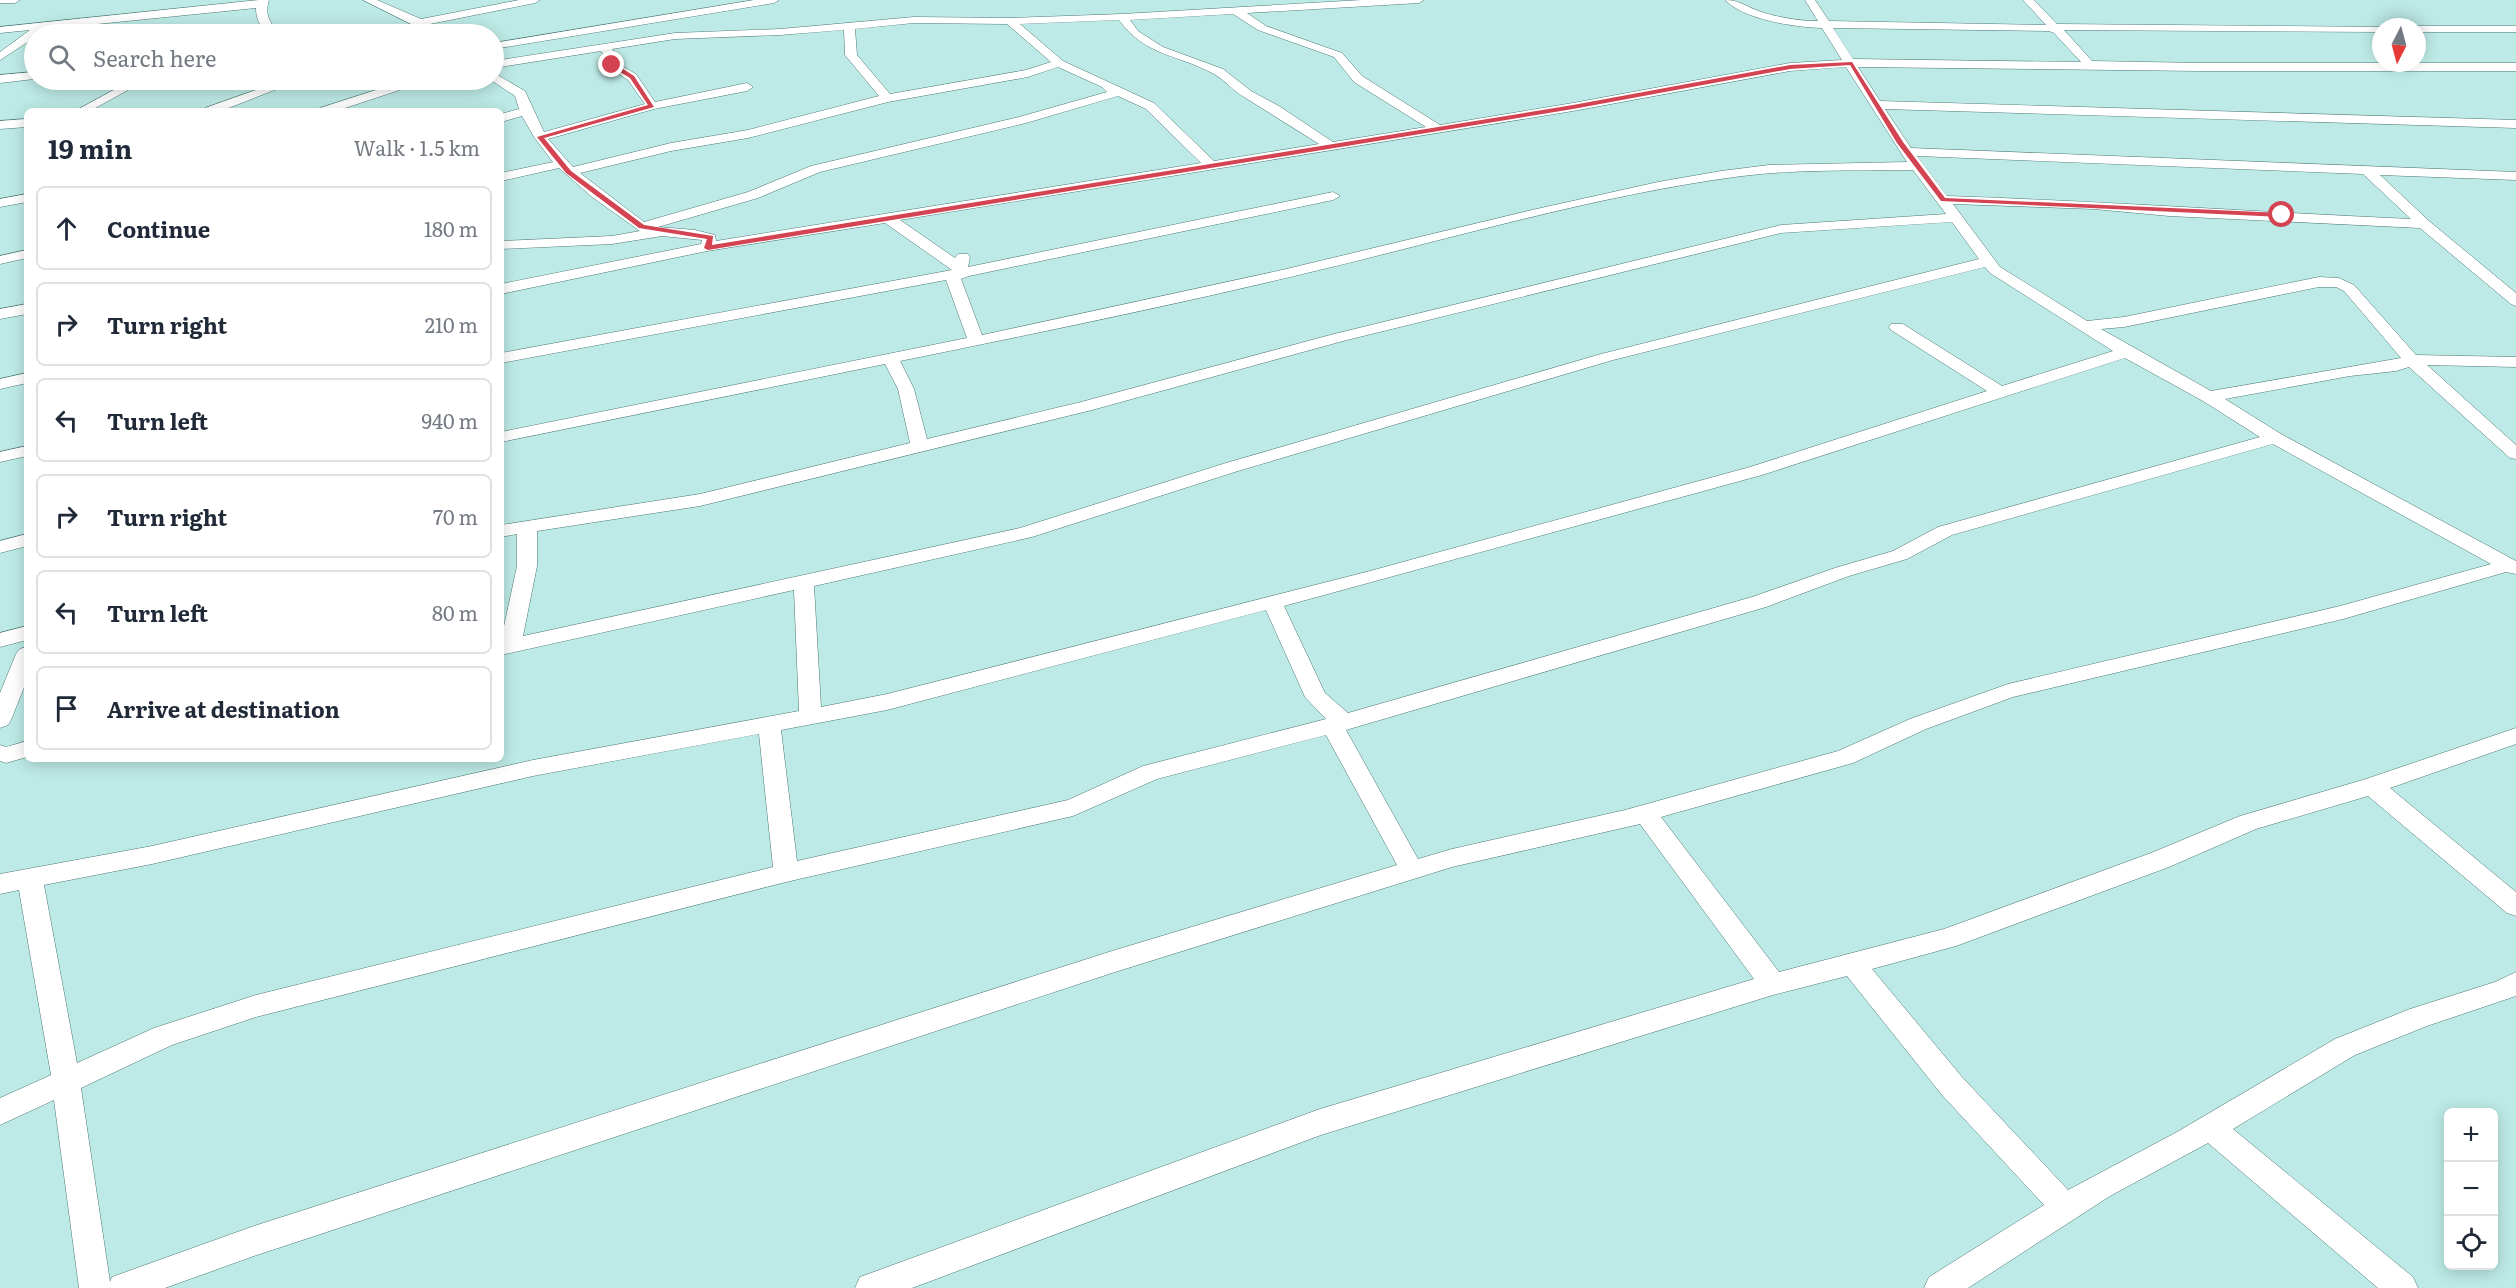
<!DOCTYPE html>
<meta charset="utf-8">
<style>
:root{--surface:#fff;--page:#f2f2f3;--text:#1f2937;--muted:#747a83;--line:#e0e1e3}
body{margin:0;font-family:Literata,serif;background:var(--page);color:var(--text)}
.controls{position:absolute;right:18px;bottom:18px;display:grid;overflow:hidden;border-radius:9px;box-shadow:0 3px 15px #0003}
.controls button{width:54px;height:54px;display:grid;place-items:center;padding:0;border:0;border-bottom:2px solid var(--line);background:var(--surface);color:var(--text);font:30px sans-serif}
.compass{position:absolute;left:2372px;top:18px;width:54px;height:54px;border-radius:50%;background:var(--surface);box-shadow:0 3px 15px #0003;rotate:186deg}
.stop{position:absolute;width:18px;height:18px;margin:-14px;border:4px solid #d44351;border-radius:50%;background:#fff}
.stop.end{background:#d44351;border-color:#fff;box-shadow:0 2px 6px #0008}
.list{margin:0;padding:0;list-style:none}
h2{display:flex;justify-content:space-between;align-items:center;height:78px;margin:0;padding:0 24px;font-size:26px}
h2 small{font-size:20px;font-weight:400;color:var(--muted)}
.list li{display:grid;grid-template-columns:39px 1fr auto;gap:18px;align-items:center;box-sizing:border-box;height:84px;margin:0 12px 12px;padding:0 12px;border:2px solid var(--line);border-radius:9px}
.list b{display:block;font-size:22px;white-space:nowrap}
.list em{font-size:20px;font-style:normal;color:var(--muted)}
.icon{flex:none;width:33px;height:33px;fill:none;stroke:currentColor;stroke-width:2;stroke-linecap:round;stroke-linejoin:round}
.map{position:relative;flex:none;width:2516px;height:1288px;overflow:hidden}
.search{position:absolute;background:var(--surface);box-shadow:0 3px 15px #0003;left:24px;top:24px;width:480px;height:66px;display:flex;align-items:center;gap:15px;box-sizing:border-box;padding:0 21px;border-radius:33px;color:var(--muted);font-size:22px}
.panel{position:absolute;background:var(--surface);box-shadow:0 3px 15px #0003;left:24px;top:108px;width:480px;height:654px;border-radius:9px}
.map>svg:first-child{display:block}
</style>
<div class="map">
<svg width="2516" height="1288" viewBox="0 0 2516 1288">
<rect width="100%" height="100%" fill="#bdeae6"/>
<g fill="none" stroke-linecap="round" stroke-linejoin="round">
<g stroke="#4d7774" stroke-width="1">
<path id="minor" d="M0 0H20L15 3H0Z
M259 0H269C264 16 271 23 279 34H268C260 27 256 19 256 8L48 29 39 34H34V38L0 60V52L30 30 0 33V27Z
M363 0H377L421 19 519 0H540L535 3 430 24 443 34H431Z
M754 0H779L774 3 494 49V43Z
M1362 0H1424L1419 3 1247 13 1266 26 1342 53 1362 76 1440 125 1573 103 1790 63 1842 60 1822 28C1794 27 1745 20 1725 0 1738 0 1744 5 1756 10 1774 17 1799 21 1818 21L1805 0H1815L1829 21 2046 25 2023 0H2034L2057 24 2385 27H2381V32L2064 30 2092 61 2201 63H2516V71H2201L1858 67 1880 101 2516 120V128L1885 109 1911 148 2516 172V180L2380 175 2429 221 2516 293V306L2511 304 2420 228 2169 216 2094 209 1953 204 2000 267 2087 321 2124 317 2319 277 2339 278 2354 285 2416 355 2516 357V367L2427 365 2516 445V459L2510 458 2409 367 2396 371 2350 376 2225 399 2281 434 2516 561V574L2506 572 2343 619 2013 697 1926 729 1853 763 1661 817 1779 972 1944 929 2151 853 2240 816 2366 779 2516 728V744L2390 788 2516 892V916L2507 913 2368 796 2256 829 2169 867 1956 946 1872 969 1962 1077 2068 1190 2177 1132 2335 1039 2410 1009 2495 982 2516 972V996L2427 1026 2355 1055 2233 1129 2413 1277 2418 1288H2378L2208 1143 2110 1196 1968 1288H1924L1929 1277 2044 1205 1942 1095 1847 976 1773 995 1321 1135 912 1288H855L860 1277 871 1273 1320 1109 1754 979 1640 824 1452 867 1112 973 254 1256 165 1288H79L54 1100 0 1125V1098L51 1075 19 890 0 894V874L152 846 533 760 799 711 794 590 501 655V640L517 566V534L501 537V525L700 494 910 443 898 389 885 364 501 442V432L967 338 946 280 501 363V353L952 270 885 223 707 251 501 294V284L701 244 702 240 662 236 612 244 501 249V241L612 236 640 231 592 197 559 168 501 181V173L553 162 534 137 522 116 501 122V114L519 109 515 96 491 80H494V73L525 91 544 132 645 104 628 80 608 67 606 57 601 51 494 68V61L675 33 780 29 914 17 1010 18 1122 14ZM1233 14 1258 30 1334 57 1354 82 1426 127 1333 142 1279 106 1251 91 1223 69 1163 47 1138 31 1130 20ZM1119 20C1146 57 1178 54 1214 74 1225 80 1233 91 1244 97 1269 113 1294 128 1319 144L1214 161 1154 103 1063 61 1020 24ZM914 23 1007 24 1051 62 1026 70 890 94 857 55 855 29ZM1833 28 2049 31 2054 33 2081 62 1853 59ZM844 30 845 55 879 96 748 130 671 143 573 167 548 139 654 109 747 91 753 87 747 83 655 102 636 74 618 64V56L612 49 675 39 780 35ZM1058 67 1102 87 1107 92 1019 117 811 166 748 192 644 222 580 173 671 151 748 138 888 102 1028 77ZM1846 67 1907 162 1769 165 1721 171 1658 182 1532 210 1282 270 982 335 961 279 969 276 1333 200 1340 196 1333 192 968 267 970 257 968 254H958L955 258 900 220 1573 111 1790 71ZM1118 96 1146 109 1201 163 716 241 715 235 695 230 658 227 758 198 820 172 1026 123ZM1917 156 2363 174 2411 219C2256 212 2101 201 1947 196ZM1913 170 1946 214 1781 225 1334 334 1081 402 927 439 914 389 900 361C1037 333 1175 305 1311 272 1454 238 1597 195 1742 176 1799 169 1856 171 1913 170ZM1952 222 1979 259 1601 354 1226 463 1020 528 523 636 537 566V531L700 506 1092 410 1343 341 1781 233ZM1985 267 1990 273 2113 351 2002 386 1903 324H1891L1889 327 1891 330 1987 391 1750 467 1370 571 887 694 821 707 814 586 1032 537 1238 471 1613 360ZM2319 287H2336L2344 291 2401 358 2211 391 2101 329 2124 327ZM2125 358 2203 401 2260 437 1938 527 1893 551 1835 568 1752 597 1348 713 1325 693 1284 606 1762 475ZM2273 444 2491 564 2340 606 2008 684 1910 719 1838 751 1625 810 1452 849 1418 859 1346 730 1766 607 1849 576 1907 559 1952 535ZM1266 610 1305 697 1326 719 1143 766 1068 800 797 861 781 730 887 710ZM759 734 773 867 256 995 154 1028 77 1063 44 885 152 864 533 776ZM1326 735 1397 865 1112 951 254 1226 123 1273 112 1277 110 1282 81 1088 172 1045 256 1017 786 882 1073 816 1157 779Z
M2417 26H2516V32H2417V27H2413Z
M34 72V79L0 83V75Z
M132 80H146L90 111H75Z
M284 80H300L221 111H203L205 108Z
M407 80H423L421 83 336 111H318L320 108Z
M27 119V127L0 129V121Z
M27 194V202L0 207V199Z
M27 250V258L0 264V256Z
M27 304V314L0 319V309Z
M27 373V383L0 389V379Z
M27 446V456L0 462V452Z
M27 534V546L0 553V541Z
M27 626V640L0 647V633Z
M27 647V680L11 720 8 725 0 728V693L16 654 20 649Z
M27 741V757L6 763 0 761V745L6 747Z"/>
</g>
<use href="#minor" fill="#fff" fill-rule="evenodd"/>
</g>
<path fill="#d44351" d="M1852 62 1903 142 1945 198 2282 213 2285 215 2282 217 1941 201 1897 143 1850 65 1790 69 1573 109 708 250 704 248 707 239 639 228 566 173 537 137 648 105 630 78 609 65 614 63 634 76 654 107 544 138 571 171 644 225 713 236 712 245 1573 105 1790 65Z"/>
</svg>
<div class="controls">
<button>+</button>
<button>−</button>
<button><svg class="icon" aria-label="locate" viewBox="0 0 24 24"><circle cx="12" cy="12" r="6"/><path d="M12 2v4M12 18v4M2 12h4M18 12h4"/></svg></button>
</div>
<svg class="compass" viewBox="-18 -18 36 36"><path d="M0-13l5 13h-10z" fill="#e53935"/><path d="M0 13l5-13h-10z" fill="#747a83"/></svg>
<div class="stop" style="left:2282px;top:215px"></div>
<div class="stop end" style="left:612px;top:65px"></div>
<div class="search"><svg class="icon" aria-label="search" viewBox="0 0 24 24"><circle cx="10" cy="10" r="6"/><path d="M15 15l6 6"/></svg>Search here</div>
<section class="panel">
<h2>19 min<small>Walk · 1.5 km</small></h2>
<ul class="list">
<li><svg class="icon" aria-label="ahead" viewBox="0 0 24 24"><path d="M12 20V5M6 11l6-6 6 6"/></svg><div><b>Continue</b></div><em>180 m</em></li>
<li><svg class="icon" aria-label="right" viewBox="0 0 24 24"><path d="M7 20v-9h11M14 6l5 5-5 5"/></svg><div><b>Turn right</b></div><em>210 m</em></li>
<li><svg class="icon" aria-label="left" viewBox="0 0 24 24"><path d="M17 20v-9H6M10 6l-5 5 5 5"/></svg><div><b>Turn left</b></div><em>940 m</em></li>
<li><svg class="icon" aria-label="right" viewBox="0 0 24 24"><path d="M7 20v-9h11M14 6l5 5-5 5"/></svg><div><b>Turn right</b></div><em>70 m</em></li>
<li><svg class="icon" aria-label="left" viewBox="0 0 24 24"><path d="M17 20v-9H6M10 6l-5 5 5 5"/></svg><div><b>Turn left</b></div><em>80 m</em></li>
<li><svg class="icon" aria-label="arrive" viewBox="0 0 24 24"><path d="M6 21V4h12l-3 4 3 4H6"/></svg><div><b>Arrive at destination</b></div></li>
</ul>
</section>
</div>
